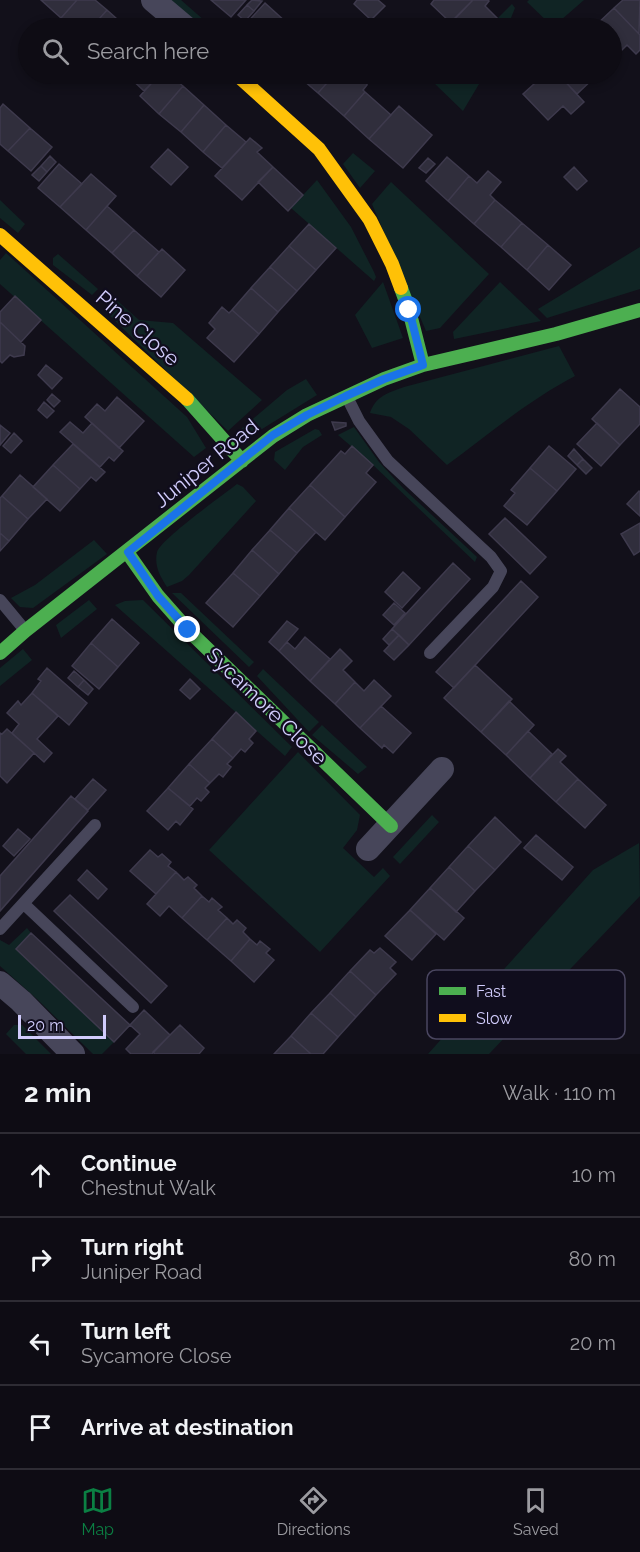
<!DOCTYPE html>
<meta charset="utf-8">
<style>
:root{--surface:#0e0c14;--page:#1c1a22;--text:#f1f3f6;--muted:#9b9ba0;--line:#2e2c34;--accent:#0b8043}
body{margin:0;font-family:Raleway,sans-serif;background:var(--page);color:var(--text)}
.scale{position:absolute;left:18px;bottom:15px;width:88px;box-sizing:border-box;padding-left:6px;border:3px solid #d1ccfc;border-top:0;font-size:16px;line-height:21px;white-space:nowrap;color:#d1ccfc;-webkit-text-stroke:4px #100d1d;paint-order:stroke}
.stop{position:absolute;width:18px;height:18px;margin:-14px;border:4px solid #1a73e8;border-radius:50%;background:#fff}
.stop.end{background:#1a73e8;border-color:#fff;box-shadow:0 2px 6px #0008}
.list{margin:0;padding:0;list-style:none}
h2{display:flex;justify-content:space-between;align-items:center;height:78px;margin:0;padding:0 24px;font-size:26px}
h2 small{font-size:20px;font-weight:400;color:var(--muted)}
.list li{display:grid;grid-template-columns:39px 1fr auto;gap:18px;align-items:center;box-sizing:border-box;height:84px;padding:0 24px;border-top:2px solid var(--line)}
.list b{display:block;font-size:22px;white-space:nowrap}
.list p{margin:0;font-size:20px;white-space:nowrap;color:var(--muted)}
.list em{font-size:20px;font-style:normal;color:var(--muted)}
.icon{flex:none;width:33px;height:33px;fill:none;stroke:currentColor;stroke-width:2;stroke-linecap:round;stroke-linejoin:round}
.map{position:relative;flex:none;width:640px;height:1054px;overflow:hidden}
.search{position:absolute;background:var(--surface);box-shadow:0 3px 9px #0003;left:18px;right:18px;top:18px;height:66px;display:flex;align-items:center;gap:15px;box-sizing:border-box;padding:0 21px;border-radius:33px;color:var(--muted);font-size:22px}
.sheet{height:414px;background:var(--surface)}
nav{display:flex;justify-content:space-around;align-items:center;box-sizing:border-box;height:84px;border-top:2px solid var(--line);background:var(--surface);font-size:16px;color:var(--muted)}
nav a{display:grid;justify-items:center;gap:3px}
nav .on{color:var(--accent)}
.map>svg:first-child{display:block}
</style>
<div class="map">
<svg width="640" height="1054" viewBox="0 0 640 1054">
<rect width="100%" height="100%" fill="#12101a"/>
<path fill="#102424" d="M168 0H181L213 28H200Z
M529 0H584L553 27 527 2Z
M512 4 515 8 507 28H488Z
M443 74H485L463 111 434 83Z
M353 153 375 171 360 188 343 164Z
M317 180 351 227 374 272 376 277 374 281 291 208Z
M391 182 489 274 440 328 426 331 372 204Z
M0 200 25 224 18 233 0 218Z
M640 247V289L547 318 538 309Z
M6 253 187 417 206 448 194 457 0 284V260Z
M58 254 98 289 92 295 53 265V258Z
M383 282 403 338 372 348 355 315Z
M500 282 541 321 454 339 453 332Z
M112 296 139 320 173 323 262 400 228 431 107 313V305Z
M559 346 575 376C529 400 489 434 447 465L409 429 391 417 370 413C376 395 389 393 404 387Z
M306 379 317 395 246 439 234 435 287 390Z
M354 427 379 462 403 488 477 557 475 562 373 465 338 435Z
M315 429 319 430 322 435 303 447 285 470 274 460 275 452Z
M237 484 243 487 256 501 189 575 182 581 167 587C160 576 154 566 157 552 161 539 223 495 237 484Z
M94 540 107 554 33 608 20 607 11 598 35 585Z
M172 593H181L254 662 249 667Z
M89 600 97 609 61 638 56 625Z
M143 600 292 747 285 756 115 605 125 601Z
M23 649 32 660 0 686V668Z
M263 669 319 722 309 732 257 676Z
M322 725 367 767 358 774 312 735Z
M298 752 360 815 357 830 343 848 374 877 383 868 390 876 320 952 209 850Z
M432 815 439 822 400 864 393 857Z
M639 843 640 896 489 1054H428L593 870Z
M27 928 31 933 16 949 114 1042 102 1054H93L37 999 0 966V940L9 945Z
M14 1025H22L51 1054H26L6 1034Z"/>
<path fill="#302e3c" stroke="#3e3a4d" stroke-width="1.5" d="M41 0H77L61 18Z
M77 0H95L107 10 91 28H74L61 18Z
M211 0H246L231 17Z
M252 0 262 1 254 11 247 5Z
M357 0H378L385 6 371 20 354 4Z
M434 0H473L451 23 431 4Z
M473 0H488L489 1 485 6 498 19 488 28H445Z
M623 0H640L639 34 614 8Z
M265 3 287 23 282 28H245L243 27Z
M247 5 254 11 245 21 238 15Z
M614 8 640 35V50L636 54 627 45 618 54 612 47V28H593Z
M107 10 127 28H91Z
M126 74H160L144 91Z
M160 74H168L183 86 159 114 140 96Z
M296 74H335L318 93Z
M335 74H363L367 76V85L363 90 365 92 344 116 318 93Z
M545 74H558L584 102 571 114 563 106 548 120 523 94Z
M558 74H598L577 94Z
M183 86 204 105 181 132 159 114Z
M365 92 391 115 369 139 344 116Z
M3 104 30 128 8 151 0 144V108Z
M204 105 226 125 203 152 181 132Z
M399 106 432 135 403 168 369 139Z
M226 125 246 142 222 168 203 152Z
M30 128 52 147 31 171 8 151Z
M250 138 262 148 257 152 273 167 242 200 215 176Z
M168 149 188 167 171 185 151 167Z
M50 156 56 162 47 172 41 166Z
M447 157 469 176 448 201 426 181Z
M428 158 435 164 426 173 419 168Z
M59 164 82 184 60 207 38 188Z
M41 166 47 172 39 181 32 175Z
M273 167 303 195 288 211 258 182Z
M574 167 587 181 577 190 564 177Z
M488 171 501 182 490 195 495 200 474 224 448 201 469 176 477 183Z
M91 174 116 196 86 230 60 207Z
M495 200 522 223 501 247 474 224Z
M107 206 134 230 112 253 86 230Z
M522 223 548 245 527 270 501 247Z
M309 224 336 248 316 270 289 246Z
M134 230 159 252 137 276 112 253Z
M548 245 571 265 549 290 527 270Z
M289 246 316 270 297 291 270 267Z
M162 249 185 270 161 297 137 276Z
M270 267 297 291 278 312 251 288Z
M251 288 278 312 259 334 232 310Z
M15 296 41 320 21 342 0 322V312Z
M222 307 229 313 232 310 259 334 234 362 207 338 215 329 209 323Z
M0 322 25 346 24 355 14 357 10 355 2 363 0 361Z
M46 365 62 378 52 389 38 375Z
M620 389 640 407V424L620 445 592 419Z
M52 394 60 401 54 407 47 400Z
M117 397 144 421 119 448 85 417 97 404 105 411Z
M44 402 54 411 47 418 38 410Z
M70 422 83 433 92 423 123 451 114 461 109 457 100 467 60 432Z
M332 422 346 423V426L335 430Z
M597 423 620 445 601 466 577 444Z
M0 425 10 433 0 445Z
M14 433 22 441 11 453 3 446Z
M73 444 105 472 96 481 91 477 80 489 53 465Z
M352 446 373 465 366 473 376 482 345 517 310 485 341 451 345 454Z
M549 446 576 469 557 491 530 468Z
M574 449 583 459 577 465 568 456Z
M583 459 592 468 586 474 577 465Z
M53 465 80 489 60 511 33 487Z
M530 468 557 491 527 525 504 506 515 493 511 490Z
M20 475 47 499 28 519 2 496Z
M310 485 345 517 325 540 289 508Z
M639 491 640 492V516L627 504Z
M2 496 28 519 9 541 0 533V498Z
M289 508 316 532 297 553 270 530Z
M505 518 546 557 530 574 489 534Z
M640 523V551L634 555 621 534Z
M270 530 297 553 279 574 252 550Z
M0 533 9 541 0 551Z
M252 550 279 574 260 596 233 573Z
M453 563 470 579 409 645 392 629Z
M403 572 420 588 402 608 385 592Z
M233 573 260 596 233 627 206 603Z
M521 581 538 597 454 688 436 672Z
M394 603 405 613 394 625 383 615Z
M112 619 139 643 118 667 91 643Z
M287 621 298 629 279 651 269 642Z
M392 629 399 635 389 645 383 639Z
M399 635 409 645 394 660 384 651Z
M305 637 330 659 310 681 279 651 287 642 295 649Z
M91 643 118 667 99 689 72 666Z
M340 649 352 661 343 670 355 682 335 704 310 681Z
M475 665 512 699 481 732 444 698Z
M47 668 87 703 69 725 32 693 41 681 38 679Z
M74 671 84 680 78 687 68 678Z
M190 679 200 689 190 699 180 690Z
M84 680 93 689 88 695 78 687Z
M374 680 391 696 360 728 335 704 355 682 364 691Z
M32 693 58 716 37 739 52 753 44 762 12 733 19 724 7 713 18 701 21 705Z
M509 701 534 725 506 755 481 732Z
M381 706 411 733 393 753 384 745 382 748 360 728Z
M236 712 256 731 249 739 253 743 245 752 241 749 233 758 212 739Z
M7 729 34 753 7 783 0 776V733L2 734Z
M528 731 552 754 530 778 506 755Z
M212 739 233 758 227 764 231 767 223 777 219 774 210 783 189 764Z
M558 749 566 756 560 762 578 779 556 802 530 778Z
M189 764 210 783 205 788 209 792 201 801 197 798 190 806 168 788Z
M93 779 106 790 88 810 75 799Z
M578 779 606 805 585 828 556 802Z
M168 788 193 809 180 825 176 821 168 830 147 811Z
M71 796 88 811 0 911V876Z
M495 817 521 842 495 870 468 846Z
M18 829 30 839 14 856 3 846Z
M536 835 573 867 562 880 524 848Z
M468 846 495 870 475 891 449 867Z
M150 850 158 857 162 854 171 862 168 866 176 872 156 894 130 871Z
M449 867 475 891 456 912 430 888Z
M87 870 107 889 98 899 78 880Z
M176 872 184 880 188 877 197 885 194 888 202 896 182 918 169 906 160 916 147 904Z
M430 888 464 918 444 940 410 910Z
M70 895 167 986 151 1003 54 911Z
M202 896 209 902 212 898 222 907 218 910 227 918 207 940 182 918Z
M410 910 436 934 412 960 385 936Z
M227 918 233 924 237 920 246 928 243 932 250 939 231 961 207 940Z
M31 933 130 1025 114 1042 16 949Z
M250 939 257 945 260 941 270 949 266 953 274 960 254 982 231 961Z
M380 948 396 962 390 968 396 974 376 995 350 971 370 950 374 953Z
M350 971 376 995 356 1017 330 993Z
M330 993 356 1017 338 1037 311 1013Z
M144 1010 170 1035 152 1054H131L126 1049 140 1034 130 1025Z
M311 1013 338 1037 323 1054H311L291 1036Z
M180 1025 204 1048 199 1054H155L153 1052Z
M291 1036 311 1054H274Z"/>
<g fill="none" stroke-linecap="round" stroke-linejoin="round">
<path stroke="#47465a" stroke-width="12" d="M347 397 359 421 388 461 491 557 501 571 493 587 430 653
M0 600 24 629
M24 904 133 1007
M0 929 95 825"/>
<path stroke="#47465a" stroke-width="24" d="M153 0 186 28
M368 849 442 769
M0 983 21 1001 73 1054"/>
<path stroke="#4caf50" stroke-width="14" d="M401 288 409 310 423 365
M187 399 242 461
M127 552 158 596 188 630 391 826
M0 653 25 631 273 436 307 415 384 379 423 365 556 334 640 310"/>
<path stroke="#ffc107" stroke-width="14" d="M236 74 319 149 370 220 392 264 401 288
M0 235 187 399"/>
</g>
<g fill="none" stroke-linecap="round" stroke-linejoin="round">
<path stroke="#1a73e8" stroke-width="8" d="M188 630 158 596 128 552 273 435 307 415 346 396 384 379 423 365 409 310"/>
</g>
<g text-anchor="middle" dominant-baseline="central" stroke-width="4.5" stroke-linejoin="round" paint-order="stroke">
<g font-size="21" fill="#d1ccfc" stroke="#100d1d">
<text transform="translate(138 328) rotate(41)">Pine Close</text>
<text transform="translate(206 463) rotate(-39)">Juniper Road</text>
<text transform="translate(267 706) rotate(44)">Sycamore Close</text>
</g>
</g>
<rect x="427" y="970" width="198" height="69" rx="9" fill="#100d1d" stroke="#4a4660" stroke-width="1.5"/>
<rect x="439" y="987" width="27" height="8" fill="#4caf50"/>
<rect x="439" y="1014" width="27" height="8" fill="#ffc107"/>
<g font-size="16" fill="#d1ccfc">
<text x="476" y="997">Fast</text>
<text x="476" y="1024">Slow</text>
</g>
</svg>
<div class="scale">20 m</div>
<div class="stop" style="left:409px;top:310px"></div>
<div class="stop end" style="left:188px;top:630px"></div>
<div class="search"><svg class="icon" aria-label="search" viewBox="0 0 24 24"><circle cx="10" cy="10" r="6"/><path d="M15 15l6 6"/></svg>Search here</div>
</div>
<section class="sheet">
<h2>2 min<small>Walk · 110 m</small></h2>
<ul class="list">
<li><svg class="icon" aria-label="ahead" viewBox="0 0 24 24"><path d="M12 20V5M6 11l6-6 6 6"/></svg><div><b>Continue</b><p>Chestnut Walk</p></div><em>10 m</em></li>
<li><svg class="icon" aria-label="right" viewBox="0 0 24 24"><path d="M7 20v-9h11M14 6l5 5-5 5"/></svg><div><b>Turn right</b><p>Juniper Road</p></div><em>80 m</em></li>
<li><svg class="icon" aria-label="left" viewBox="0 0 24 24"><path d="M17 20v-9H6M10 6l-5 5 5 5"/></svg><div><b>Turn left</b><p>Sycamore Close</p></div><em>20 m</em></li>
<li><svg class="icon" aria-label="arrive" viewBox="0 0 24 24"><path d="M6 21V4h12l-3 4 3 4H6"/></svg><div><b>Arrive at destination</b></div></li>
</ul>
</section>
<nav>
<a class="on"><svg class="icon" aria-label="map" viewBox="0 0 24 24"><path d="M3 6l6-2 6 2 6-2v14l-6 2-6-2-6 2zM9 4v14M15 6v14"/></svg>Map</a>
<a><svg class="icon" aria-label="directions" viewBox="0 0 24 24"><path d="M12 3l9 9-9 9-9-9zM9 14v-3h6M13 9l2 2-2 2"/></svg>Directions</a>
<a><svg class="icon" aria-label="saved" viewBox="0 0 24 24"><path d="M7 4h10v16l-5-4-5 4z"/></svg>Saved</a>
</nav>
